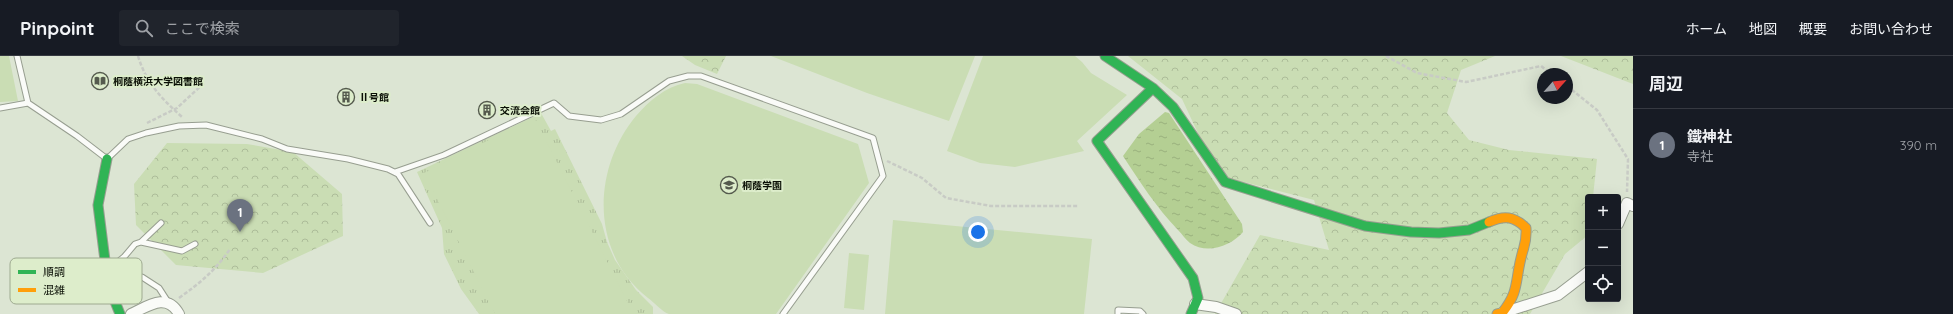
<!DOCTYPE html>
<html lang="ja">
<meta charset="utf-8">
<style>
:root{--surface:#171b24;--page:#20242c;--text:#f1f3f6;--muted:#9ea1a6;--line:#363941;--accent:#db2777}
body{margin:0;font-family:Quicksand,"Noto Sans JP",sans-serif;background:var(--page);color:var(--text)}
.controls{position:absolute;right:12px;bottom:12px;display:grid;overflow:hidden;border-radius:4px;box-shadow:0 4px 16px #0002}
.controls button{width:36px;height:36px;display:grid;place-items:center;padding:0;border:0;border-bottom:1px solid var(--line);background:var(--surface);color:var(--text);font:20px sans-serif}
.compass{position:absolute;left:1537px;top:12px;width:36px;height:36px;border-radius:50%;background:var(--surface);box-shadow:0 4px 16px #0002;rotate:63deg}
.you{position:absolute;left:978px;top:176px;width:14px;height:14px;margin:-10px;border:3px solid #fff;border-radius:50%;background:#1a73e8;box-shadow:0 0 0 6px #1a73e833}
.badge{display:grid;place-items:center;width:26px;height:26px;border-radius:50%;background:var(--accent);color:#fff;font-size:13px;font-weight:700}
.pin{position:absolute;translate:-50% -33px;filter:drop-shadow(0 1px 2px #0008)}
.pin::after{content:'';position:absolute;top:21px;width:14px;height:12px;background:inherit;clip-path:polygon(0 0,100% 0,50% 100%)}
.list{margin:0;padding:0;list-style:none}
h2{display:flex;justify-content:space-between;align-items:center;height:52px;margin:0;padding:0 16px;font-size:17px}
h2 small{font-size:13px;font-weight:400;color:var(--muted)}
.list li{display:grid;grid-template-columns:26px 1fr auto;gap:12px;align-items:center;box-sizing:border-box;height:72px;padding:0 16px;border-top:1px solid var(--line)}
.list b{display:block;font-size:15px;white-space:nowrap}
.list p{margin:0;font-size:13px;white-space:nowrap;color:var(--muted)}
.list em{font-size:13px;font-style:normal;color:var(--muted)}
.icon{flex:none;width:22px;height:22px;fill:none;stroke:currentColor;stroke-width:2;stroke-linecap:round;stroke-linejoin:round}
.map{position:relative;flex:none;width:1633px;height:258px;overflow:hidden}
header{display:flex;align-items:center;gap:24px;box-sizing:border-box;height:56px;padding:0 20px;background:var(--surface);border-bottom:1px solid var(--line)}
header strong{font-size:19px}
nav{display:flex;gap:22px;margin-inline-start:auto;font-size:14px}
.search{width:280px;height:36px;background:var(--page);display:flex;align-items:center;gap:10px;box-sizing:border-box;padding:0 14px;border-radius:4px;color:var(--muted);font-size:15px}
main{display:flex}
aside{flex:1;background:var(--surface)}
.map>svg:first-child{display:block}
</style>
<header>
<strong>Pinpoint</strong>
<div class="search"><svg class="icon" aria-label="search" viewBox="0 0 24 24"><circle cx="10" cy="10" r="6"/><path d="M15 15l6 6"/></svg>ここで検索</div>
<nav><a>ホーム</a><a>地図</a><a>概要</a><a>お問い合わせ</a></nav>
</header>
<main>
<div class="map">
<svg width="1633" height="258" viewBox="0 0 1633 258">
<defs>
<pattern id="grass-tufts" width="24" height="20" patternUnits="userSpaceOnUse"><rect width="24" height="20" fill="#caddb4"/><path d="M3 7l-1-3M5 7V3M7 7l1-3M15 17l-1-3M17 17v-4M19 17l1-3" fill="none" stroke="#acbc99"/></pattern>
<pattern id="forest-crowns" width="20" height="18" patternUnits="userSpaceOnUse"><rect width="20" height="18" fill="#caddb4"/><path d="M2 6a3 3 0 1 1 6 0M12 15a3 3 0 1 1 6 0" fill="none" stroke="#acbc99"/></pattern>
<pattern id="water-ripples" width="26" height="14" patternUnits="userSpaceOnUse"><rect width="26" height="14" fill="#b4cf93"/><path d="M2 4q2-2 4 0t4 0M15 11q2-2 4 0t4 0" fill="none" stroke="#99b17d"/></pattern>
</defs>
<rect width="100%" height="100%" fill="#dce5d3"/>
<path fill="url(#grass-tufts)" d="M541 57 551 75 555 73 602 168 607 186 615 204 636 234 653 251V258H479L461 233 444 198 442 172 417 116Z"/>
<path fill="url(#forest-crowns)" d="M682 0H726L717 18 695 9Z
M1128 0H1495L1461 14 1447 57 1469 84 1509 94 1597 103 1593 141H1588V179L1565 198 1530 258H1215L1260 179 1329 194 1314 144 1228 122 1203 88 1182 43Z
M1561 0H1633V28Z
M167 87 247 88 293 96 342 138 343 180 263 217 176 209 136 169 134 128Z"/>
<path fill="#caddb4" d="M0 0H9L18 45 0 46Z
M771 0H975L949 65 867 37Z
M983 0H1075L1082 6 1091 17 1127 39 1077 85 1084 95 1015 111 980 107 947 95Z
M685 27 697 28 858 88 869 127 776 258C749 258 723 258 697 258 689 258 677 258 669 258 662 256 654 246 648 242 590 197 592 113 636 60 649 45 665 31 685 27Z
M534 61 631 253 621 258H495L424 117Z
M893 164 1092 183 1084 258H885Z
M849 197 869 199 864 254 844 252Z"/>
<path fill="url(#water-ripples)" d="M1165 56 1169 57 1242 168 1243 176C1231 190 1207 199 1190 187 1186 184 1182 178 1178 174 1156 151 1140 126 1123 100L1139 78Z"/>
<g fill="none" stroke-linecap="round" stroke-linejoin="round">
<g stroke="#979e90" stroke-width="7">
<path id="lane" d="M17 0 28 47 77 80 107 103 128 83 146 77 179 70 206 69 262 83 287 93 348 103 388 113 398 118 430 167
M0 52 28 47
M395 116 444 99 554 47 569 60 601 64 621 58 669 25 688 20H701L873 82 883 120 783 258
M141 186 161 167
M108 214 124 201 135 188 141 186 182 195 195 188
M113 236 137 222 142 221 159 232 168 246
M1118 258V254L1140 255 1143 258"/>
</g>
<g stroke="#979e90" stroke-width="12">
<path id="street" d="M1618 168 1627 147 1633 150
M1195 248 1216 251 1236 258
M1502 257 1558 239 1588 216
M131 258C148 250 167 236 179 258"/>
</g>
<g stroke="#979e90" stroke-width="11">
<path id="fast" d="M1105 0 1153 32 1173 51 1225 126 1365 170 1411 176 1439 177 1469 174 1489 166
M1153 32 1097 85 1193 222 1198 242 1191 258
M107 103 98 149 108 228 120 258"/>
</g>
<g stroke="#979e90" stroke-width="11">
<path id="slow" d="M1489 166C1504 159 1514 160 1526 172 1527 187 1524 189 1521 202 1515 226 1519 236 1502 257L1497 258"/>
</g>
<path stroke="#c8cbc5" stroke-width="2.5" stroke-dasharray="4 2" stroke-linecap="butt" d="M138 0C146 27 162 43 182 61
M1386 0 1417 17 1466 26 1541 10 1551 18
M1567 30 1597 54 1628 103 1627 136
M147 67 177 52 204 27
M887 105 922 122 946 142 991 150H1079
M179 242C200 227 215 215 230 193"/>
<use href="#lane" stroke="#fafbf8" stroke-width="5"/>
<use href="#street" stroke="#fafbf8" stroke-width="10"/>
<use href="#fast" stroke="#30b455" stroke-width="9"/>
<use href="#slow" stroke="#ff9f0a" stroke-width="9"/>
</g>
<defs>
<g id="library-ring" transform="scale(0.9)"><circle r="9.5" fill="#ddedcb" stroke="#545a4d" stroke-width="1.5"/><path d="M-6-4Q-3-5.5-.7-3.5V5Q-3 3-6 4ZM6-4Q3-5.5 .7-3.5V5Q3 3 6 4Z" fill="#545a4d"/></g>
<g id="building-ring" transform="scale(0.9)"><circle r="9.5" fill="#ddedcb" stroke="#545a4d" stroke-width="1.5"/><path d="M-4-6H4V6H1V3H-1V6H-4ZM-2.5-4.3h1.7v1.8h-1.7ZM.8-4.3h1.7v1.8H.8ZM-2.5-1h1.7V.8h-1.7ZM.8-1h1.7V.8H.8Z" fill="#545a4d"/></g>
<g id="school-ring" transform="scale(0.9)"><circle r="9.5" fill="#ddedcb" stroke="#545a4d" stroke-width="1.5"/><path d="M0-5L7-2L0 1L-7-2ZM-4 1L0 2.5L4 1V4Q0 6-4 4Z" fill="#545a4d"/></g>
</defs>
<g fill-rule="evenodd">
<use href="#library-ring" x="100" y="25"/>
<use href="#building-ring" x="346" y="41"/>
<use href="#building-ring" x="487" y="54"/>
<use href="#school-ring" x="729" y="129"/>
</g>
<g text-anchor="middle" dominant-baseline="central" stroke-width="4" stroke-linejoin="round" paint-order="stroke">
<g font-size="10" font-weight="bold" fill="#0a0f05" stroke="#ddedcb" text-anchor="start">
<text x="113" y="25">桐蔭横浜大学図書館</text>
<text x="359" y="41">Ⅱ号館</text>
<text x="500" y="54">交流会館</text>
<text x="742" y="129">桐蔭学園</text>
</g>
</g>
<rect x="10" y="202" width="132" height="46" rx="6" fill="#ddedcb" stroke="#9eaa90" stroke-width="1"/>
<rect x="18" y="214" width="18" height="4" fill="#30b455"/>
<rect x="18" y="232" width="18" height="4" fill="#ff9f0a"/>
<g font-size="11" fill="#0a0f05">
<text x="43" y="220">順調</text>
<text x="43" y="238">混雑</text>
</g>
</svg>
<div class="controls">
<button>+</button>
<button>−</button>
<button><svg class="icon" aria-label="locate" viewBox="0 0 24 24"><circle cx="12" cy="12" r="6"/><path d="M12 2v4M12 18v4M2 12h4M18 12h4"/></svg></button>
</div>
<svg class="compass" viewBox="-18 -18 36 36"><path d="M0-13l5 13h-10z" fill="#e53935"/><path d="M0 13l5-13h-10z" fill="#9ea1a6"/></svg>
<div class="you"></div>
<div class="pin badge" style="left:240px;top:176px;background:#6b7280">1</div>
</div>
<aside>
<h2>周辺<small></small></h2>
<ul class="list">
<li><span class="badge" style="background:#6b7280">1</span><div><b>鐵神社</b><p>寺社</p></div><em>390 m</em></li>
</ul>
</aside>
</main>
